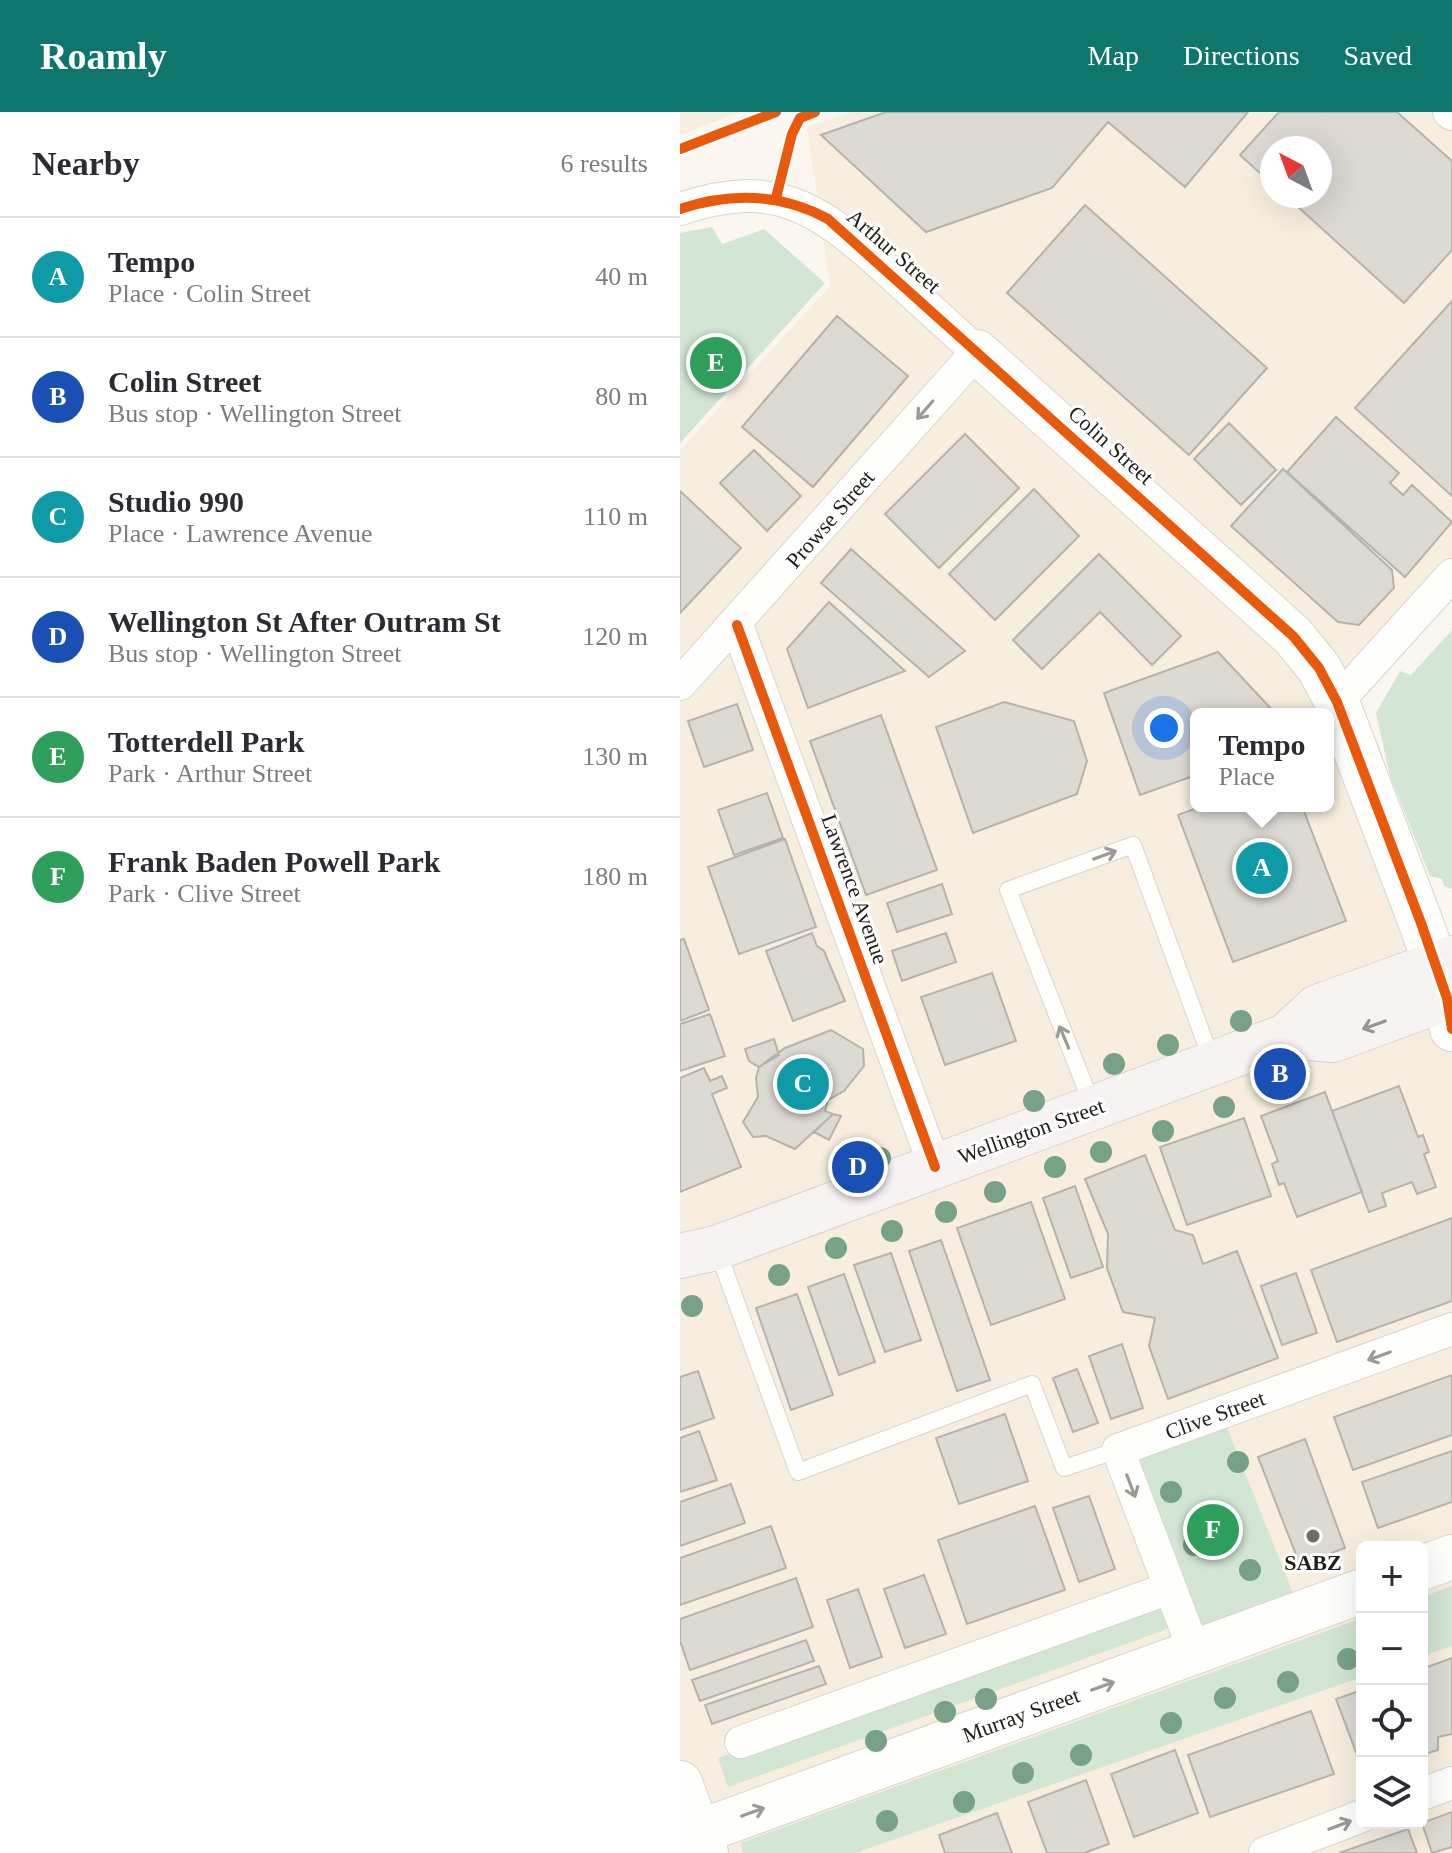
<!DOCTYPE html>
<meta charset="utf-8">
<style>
:root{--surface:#fff;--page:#f7f7f7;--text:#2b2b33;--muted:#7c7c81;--line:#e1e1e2;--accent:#0f766e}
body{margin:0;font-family:"Times New Roman",serif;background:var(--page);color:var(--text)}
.controls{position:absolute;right:24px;bottom:24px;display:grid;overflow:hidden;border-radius:12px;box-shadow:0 8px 32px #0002}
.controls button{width:72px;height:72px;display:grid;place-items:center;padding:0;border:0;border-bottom:2px solid var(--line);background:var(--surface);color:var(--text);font:40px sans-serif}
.compass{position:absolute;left:580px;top:24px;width:72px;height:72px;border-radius:50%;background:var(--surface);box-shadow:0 8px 32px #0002;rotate:319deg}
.you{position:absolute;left:484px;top:616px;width:28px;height:28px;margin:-20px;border:6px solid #fff;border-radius:50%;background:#1a73e8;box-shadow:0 0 0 12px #1a73e833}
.badge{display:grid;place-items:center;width:52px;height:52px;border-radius:50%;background:var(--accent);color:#fff;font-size:26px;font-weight:700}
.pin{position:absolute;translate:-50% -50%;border:4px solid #fff;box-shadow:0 2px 8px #0006}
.popup{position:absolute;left:510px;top:596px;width:144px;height:104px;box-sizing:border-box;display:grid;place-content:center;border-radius:12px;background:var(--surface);filter:drop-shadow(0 2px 6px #0005);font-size:26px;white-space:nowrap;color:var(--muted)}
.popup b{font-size:30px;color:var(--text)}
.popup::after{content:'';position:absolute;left:50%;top:100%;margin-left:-16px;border:16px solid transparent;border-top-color:var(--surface)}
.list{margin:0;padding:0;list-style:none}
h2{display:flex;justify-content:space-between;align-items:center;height:104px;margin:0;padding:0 32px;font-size:34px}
h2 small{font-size:26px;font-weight:400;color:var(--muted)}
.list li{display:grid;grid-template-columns:52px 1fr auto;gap:24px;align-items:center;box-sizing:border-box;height:120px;padding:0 32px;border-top:2px solid var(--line)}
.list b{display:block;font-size:30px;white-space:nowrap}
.list p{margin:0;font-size:26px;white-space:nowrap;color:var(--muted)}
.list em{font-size:26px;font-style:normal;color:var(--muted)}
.icon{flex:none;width:44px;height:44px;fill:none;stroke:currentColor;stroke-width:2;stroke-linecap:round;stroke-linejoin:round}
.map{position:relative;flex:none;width:772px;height:1741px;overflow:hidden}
header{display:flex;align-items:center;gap:48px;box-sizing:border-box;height:112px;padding:0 40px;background:var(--accent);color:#fff}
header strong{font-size:38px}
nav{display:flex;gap:44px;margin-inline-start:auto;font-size:28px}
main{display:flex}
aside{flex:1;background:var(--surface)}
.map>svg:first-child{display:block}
</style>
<header>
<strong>Roamly</strong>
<nav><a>Map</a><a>Directions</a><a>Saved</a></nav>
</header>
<main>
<aside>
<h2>Nearby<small>6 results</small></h2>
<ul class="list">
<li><span class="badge" style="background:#0f9aa8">A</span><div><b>Tempo</b><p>Place · Colin Street</p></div><em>40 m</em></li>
<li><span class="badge" style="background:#1a4fb4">B</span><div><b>Colin Street</b><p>Bus stop · Wellington Street</p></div><em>80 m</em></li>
<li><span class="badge" style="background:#0f9aa8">C</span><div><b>Studio 990</b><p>Place · Lawrence Avenue</p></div><em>110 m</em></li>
<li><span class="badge" style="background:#1a4fb4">D</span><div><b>Wellington St After Outram St</b><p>Bus stop · Wellington Street</p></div><em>120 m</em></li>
<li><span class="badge" style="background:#2e9e5b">E</span><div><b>Totterdell Park</b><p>Park · Arthur Street</p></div><em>130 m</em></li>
<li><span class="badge" style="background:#2e9e5b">F</span><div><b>Frank Baden Powell Park</b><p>Park · Clive Street</p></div><em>180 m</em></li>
</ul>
</aside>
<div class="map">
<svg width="772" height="1741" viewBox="0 0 772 1741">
<rect width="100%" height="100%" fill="#fbf7f0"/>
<path fill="#f7eedf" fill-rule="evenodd" d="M0 0H60L0 23Z
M172 0H772V472L664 591 772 897V1741H0V338L150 174 127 15ZM592 36H640V84H592ZM516 602H648V694H516ZM682 1435H742V1711H682Z"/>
<path fill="#d2e6d3" d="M32 115 42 132 84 117 145 171 0 331V121Z
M772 518V777L764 774 762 767 750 764 710 664 696 601 720 559 731 563Z
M546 1313 617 1491 519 1526 450 1346Z
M772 1474V1534L742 1544V1485Z
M480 1489 490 1516 48 1675 38 1646Z
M682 1506V1565L175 1741H64L60 1731Z"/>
<path fill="#ddd9d3" stroke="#b6b2ad" stroke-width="2" d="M206 0H568L505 75 428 10 372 76 246 120 141 23Z
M599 0H717L772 49V138L724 191 606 84H640V36H592V72L560 43Z
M405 93 587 256 509 343 327 181Z
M772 189V384L675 296Z
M157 204 228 264 133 375 62 315Z
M656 305 719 361 710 371 723 383 732 373 772 410 725 465 607 360Z
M549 311 596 358 561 393 514 347Z
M285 322 339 376 259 456 205 402Z
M74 338 121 384 87 419 40 371Z
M603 357 712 458 714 476 679 513 658 510 551 414Z
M354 377 399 424 315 508 269 462Z
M0 379 61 436 0 501Z
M171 437 285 539 249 565 141 471Z
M419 442 501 524 472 553 420 500 362 557 333 528Z
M149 490 225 559 128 596 107 537Z
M538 540 596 602H516V663L460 683 424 581Z
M324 590 394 609 407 649 397 682 293 721 256 615Z
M57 592 73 638 24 655 8 609Z
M201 603 257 758 186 783 130 629Z
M87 681 103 726 54 743 38 698Z
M522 694H622L666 809 553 850 498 703Z
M105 727 136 815 59 842 28 755Z
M262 772 272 802 217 820 207 791Z
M132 821 137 834 144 839 165 889 113 909 86 839Z
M266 821 276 850 222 869 212 839Z
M4 827 29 898 0 909V828Z
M312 861 336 929 265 953 241 885Z
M30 902 45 944 0 959V912Z
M151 918 183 937 184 954 164 979 148 988 145 999 153 1002 115 1037 86 1024 73 1025 63 1010 78 985 76 966 79 955 105 936Z
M94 927 99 943 79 955 69 949 65 937Z
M24 956 30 969 42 964 47 976 32 982 61 1055 0 1080V966Z
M719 974 738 1025 743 1023 749 1040 744 1042 756 1075 737 1082 732 1070 702 1081 706 1094 689 1100 652 999Z
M645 980 682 1080 617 1105 604 1071 599 1073 592 1052 598 1049 581 1004Z
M153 1002 161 1004 149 1028 134 1020Z
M564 1006 591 1084 507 1113 480 1035Z
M465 1043 495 1118 513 1123 523 1152 557 1139 598 1246 488 1287 469 1234 475 1206 443 1200 427 1156 428 1122 405 1067Z
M395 1074 423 1155 391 1166 363 1086Z
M351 1090 385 1187 311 1213 277 1116Z
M772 1106V1189L657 1230 631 1158Z
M261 1128 310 1268 277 1279 229 1139Z
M211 1141 241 1228 205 1240 174 1153Z
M616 1161 637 1221 602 1233 581 1174Z
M164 1162 195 1250 159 1263 128 1175Z
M117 1182 153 1283 111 1298 76 1196Z
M442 1232 463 1296 431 1307 409 1244Z
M397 1257 418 1311 393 1320 373 1266Z
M18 1259 34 1306 0 1318V1265Z
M772 1263V1323L673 1358 654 1305Z
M325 1302 348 1369 279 1392 256 1326Z
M19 1319 37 1368 0 1380V1326Z
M625 1327 665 1436 620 1453 578 1345Z
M772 1339V1390L698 1416 682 1370Z
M51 1372 65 1411 0 1434V1390Z
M409 1384 435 1457 399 1470 373 1396Z
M355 1394 385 1478 287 1512 258 1428Z
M91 1414 106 1456 0 1493V1446Z
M244 1463 266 1522 225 1536 204 1477Z
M116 1466 133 1515 10 1558 0 1529V1507Z
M178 1477 202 1545 170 1556 147 1488Z
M126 1528 134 1549 20 1589 12 1568Z
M772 1546V1622L758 1625V1638L742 1643V1557Z
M139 1554 146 1572 32 1612 25 1593Z
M682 1578V1656L656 1587Z
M631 1599 654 1662 530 1705 508 1643Z
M495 1638 518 1701 454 1725 431 1662Z
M406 1668 429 1732 404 1741H367L348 1690Z
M772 1700V1735L752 1741 742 1711Z
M317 1701 332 1741H265L259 1723Z
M728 1717 737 1741H659Z"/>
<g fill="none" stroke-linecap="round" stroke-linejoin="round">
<g stroke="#d8d4ce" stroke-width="18">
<path id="lane" d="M413 995 328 778 453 733 532 949
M37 1137 118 1360 352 1272 384 1356 438 1338"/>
</g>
<g stroke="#d8d4ce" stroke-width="34">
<path id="street" d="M769 0 772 2
M0 97C94 65 137 95 205 156 236 184 266 212 297 240L0 572
M57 513 255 1055
M657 590 772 463
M515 1541 438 1338 772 1217
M61 1630 490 1476
M742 1682 772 1671
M585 1741 682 1704"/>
</g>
<g stroke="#d8d4ce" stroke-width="46">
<path id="secondary" d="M297 240 613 524 639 556 657 590 741 811 767 886 772 917
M742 1456 772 1445
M0 1671 26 1741
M0 1727 682 1479"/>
</g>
<g stroke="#d6d4d0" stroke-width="46">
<path id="primary" d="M606 924 637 895 772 846
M0 1144 36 1136 606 924 653 928 772 884"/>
</g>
<use href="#lane" stroke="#fefefd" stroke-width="16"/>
<use href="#street" stroke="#fefefd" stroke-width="32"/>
<use href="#secondary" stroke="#fefefd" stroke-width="44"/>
<use href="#primary" stroke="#f7f3f2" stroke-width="44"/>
<g stroke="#fff" stroke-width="15">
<path id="cycleway" d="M0 37 96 0
M96 86 112 22 120 6 135 0
M0 97C51 80 100 81 148 107L613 524 639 556 657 590 741 811 767 886 772 917
M57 513 255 1055"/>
</g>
<use href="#cycleway" stroke="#e8590c" stroke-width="10"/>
</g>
<g fill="#78a287">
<circle cx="561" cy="909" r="11"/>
<circle cx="488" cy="933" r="11"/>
<circle cx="434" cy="952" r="11"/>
<circle cx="354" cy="989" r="11"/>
<circle cx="544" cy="995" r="11"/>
<circle cx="483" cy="1019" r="11"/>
<circle cx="421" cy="1040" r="11"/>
<circle cx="200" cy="1046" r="11"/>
<circle cx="375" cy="1055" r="11"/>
<circle cx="315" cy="1080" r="11"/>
<circle cx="266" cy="1100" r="11"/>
<circle cx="212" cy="1119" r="11"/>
<circle cx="156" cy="1136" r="11"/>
<circle cx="99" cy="1163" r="11"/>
<circle cx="12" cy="1194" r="11"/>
<circle cx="558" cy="1350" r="11"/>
<circle cx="491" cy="1380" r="11"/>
<circle cx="514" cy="1433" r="11"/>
<circle cx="570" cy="1458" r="11"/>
<circle cx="668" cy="1547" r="11"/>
<circle cx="608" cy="1570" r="11"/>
<circle cx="545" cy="1586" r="11"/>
<circle cx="306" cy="1587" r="11"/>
<circle cx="265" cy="1600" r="11"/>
<circle cx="491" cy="1611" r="11"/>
<circle cx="196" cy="1629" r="11"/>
<circle cx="401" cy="1643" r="11"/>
<circle cx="343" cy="1661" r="11"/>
<circle cx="284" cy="1690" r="11"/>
<circle cx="207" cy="1709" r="11"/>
</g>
<defs><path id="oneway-shaft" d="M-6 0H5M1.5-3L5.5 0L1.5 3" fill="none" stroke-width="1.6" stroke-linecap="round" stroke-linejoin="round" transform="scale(2)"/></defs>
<g stroke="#9b9a97">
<use href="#oneway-shaft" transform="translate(245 298) rotate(131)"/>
<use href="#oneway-shaft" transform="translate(425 743) rotate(-20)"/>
<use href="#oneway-shaft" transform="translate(384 925) rotate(-113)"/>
<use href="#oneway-shaft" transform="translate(699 1244) rotate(160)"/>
<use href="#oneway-shaft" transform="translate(451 1374) rotate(69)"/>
<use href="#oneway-shaft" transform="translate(423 1574) rotate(-20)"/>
<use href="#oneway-shaft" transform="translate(73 1700) rotate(-20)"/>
<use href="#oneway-shaft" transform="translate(660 1713) rotate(-21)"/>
</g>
<use stroke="#989491" href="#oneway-shaft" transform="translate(694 913) rotate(160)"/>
<circle fill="#6f6b65" stroke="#fff" stroke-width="3" cx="633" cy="1424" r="8"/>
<g text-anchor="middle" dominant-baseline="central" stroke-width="6" stroke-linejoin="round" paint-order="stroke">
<g font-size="22" fill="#23201a" stroke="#fff">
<text transform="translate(214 139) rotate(41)">Arthur Street</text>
<text transform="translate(431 333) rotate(42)">Colin Street</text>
<text transform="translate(150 407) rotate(-49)">Prowse Street</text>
<text transform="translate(175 777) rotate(70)">Lawrence Avenue</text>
<text transform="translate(351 1019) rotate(-20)">Wellington Street</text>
<text transform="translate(535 1303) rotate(-20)">Clive Street</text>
<text transform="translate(341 1603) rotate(-20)">Murray Street</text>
</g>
<g font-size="22" font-weight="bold" fill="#23201a" stroke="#fff">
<text x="633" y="1450">SABZ</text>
</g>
</g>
</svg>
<div class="controls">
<button>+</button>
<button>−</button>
<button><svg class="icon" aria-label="locate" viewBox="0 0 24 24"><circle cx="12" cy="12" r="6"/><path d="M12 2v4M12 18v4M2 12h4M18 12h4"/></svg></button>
<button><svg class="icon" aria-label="layers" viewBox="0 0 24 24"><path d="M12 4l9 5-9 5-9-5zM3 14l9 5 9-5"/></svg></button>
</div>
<svg class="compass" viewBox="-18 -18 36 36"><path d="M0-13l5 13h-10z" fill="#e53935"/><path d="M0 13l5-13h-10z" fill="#7c7c81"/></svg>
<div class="you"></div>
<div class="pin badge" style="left:582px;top:756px;background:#0f9aa8">A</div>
<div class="popup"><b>Tempo</b>Place</div>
<div class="pin badge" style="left:600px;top:962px;background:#1a4fb4">B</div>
<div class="pin badge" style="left:123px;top:972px;background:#0f9aa8">C</div>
<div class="pin badge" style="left:178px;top:1055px;background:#1a4fb4">D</div>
<div class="pin badge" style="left:36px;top:251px;background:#2e9e5b">E</div>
<div class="pin badge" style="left:533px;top:1418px;background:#2e9e5b">F</div>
</div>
</main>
